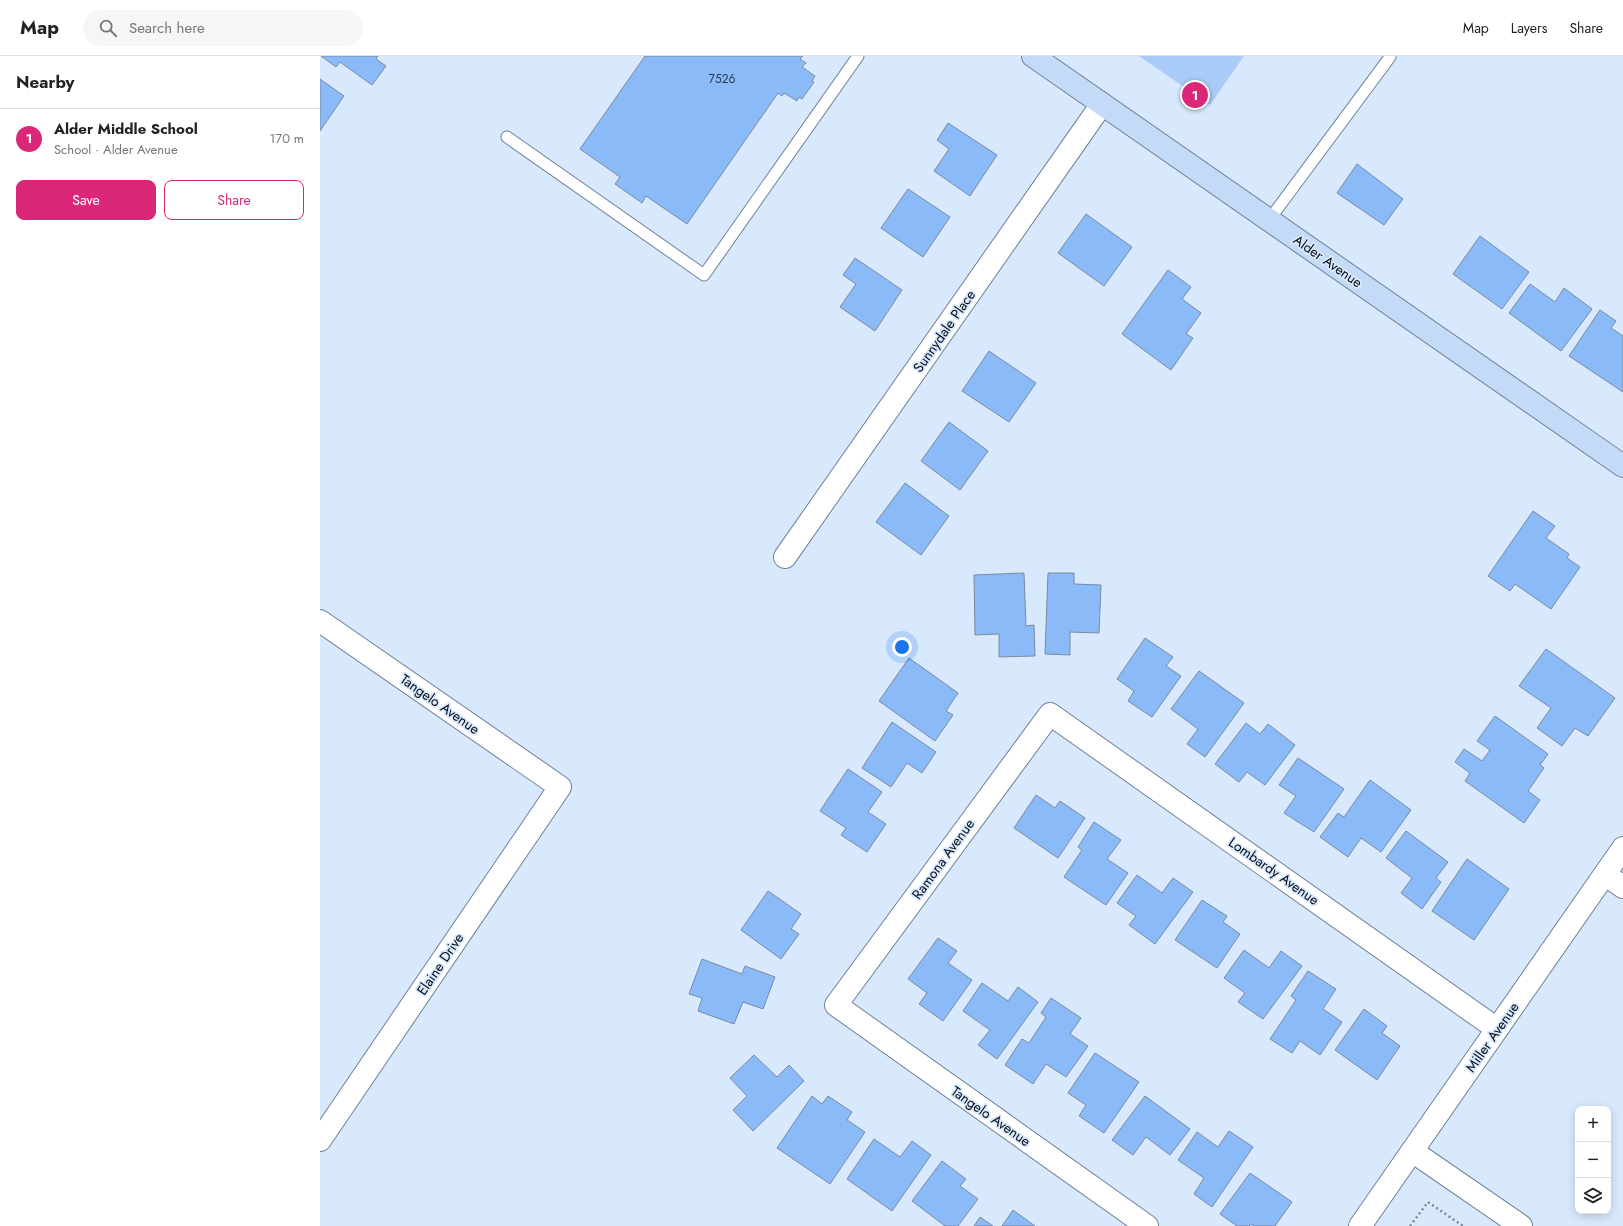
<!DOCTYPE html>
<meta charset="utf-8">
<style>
:root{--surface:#fff;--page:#f6f6f6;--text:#222;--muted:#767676;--line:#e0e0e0;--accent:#db2777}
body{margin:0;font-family:Jost,sans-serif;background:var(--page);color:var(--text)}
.controls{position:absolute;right:12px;bottom:12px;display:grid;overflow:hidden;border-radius:8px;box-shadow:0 2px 10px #0003}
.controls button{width:36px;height:36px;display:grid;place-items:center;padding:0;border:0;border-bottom:1px solid var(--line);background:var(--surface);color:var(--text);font:20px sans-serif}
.you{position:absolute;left:582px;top:591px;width:14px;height:14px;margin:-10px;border:3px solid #fff;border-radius:50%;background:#1a73e8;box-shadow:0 0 0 6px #1a73e833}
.badge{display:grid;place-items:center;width:26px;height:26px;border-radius:50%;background:var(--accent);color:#fff;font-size:13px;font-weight:700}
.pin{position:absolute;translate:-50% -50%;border:2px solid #fff;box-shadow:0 1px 4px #0006}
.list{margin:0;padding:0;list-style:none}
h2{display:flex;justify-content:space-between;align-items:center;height:52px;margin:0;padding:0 16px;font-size:17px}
h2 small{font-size:13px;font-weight:400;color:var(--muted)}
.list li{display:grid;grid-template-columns:26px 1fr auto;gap:12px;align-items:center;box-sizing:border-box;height:60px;padding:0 16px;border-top:1px solid var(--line)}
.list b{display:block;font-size:15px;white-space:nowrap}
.list p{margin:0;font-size:13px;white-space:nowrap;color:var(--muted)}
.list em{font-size:13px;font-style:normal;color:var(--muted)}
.actions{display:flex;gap:8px;padding:12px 16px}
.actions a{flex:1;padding:9px 0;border:1px solid var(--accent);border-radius:8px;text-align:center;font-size:14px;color:var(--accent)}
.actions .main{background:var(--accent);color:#fff}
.icon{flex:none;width:22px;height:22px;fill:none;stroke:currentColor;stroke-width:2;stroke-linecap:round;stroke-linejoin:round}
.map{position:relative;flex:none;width:1303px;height:1170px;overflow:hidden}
header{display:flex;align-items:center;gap:24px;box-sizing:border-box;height:56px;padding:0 20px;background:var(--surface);border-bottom:1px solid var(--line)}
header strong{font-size:19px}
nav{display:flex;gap:22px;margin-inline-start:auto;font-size:14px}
.search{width:280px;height:36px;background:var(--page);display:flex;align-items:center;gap:10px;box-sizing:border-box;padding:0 14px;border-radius:22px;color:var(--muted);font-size:15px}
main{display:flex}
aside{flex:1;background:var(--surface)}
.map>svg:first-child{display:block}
</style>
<header>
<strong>Map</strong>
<div class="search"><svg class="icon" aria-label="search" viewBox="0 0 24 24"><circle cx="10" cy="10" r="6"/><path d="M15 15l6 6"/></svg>Search here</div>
<nav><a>Map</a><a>Layers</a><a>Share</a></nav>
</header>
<main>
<aside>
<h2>Nearby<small></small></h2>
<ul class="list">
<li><span class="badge">1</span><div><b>Alder Middle School</b><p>School · Alder Avenue</p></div><em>170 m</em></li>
</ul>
<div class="actions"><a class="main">Save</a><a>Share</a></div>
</aside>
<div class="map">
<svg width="1303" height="1170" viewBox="0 0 1303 1170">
<rect width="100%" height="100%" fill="#d9e9fd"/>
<path fill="#a8cbf7" d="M819 0H924L890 49Z"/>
<path fill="#8abaf7" stroke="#798aa1" d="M1 0H58L56 3 66 10 52 29 20 6 16 11Z
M325 0H483L480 3 486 7 482 11 495 20 492 25 494 26 482 43 479 41 477 45 464 37 462 40 458 37 367 168 326 140 322 147 295 128 300 121 260 93Z
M0 23 24 40 0 75Z
M628 67 677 99 650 140 614 115 629 93 617 84Z
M1037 108 1083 143 1064 169 1017 137Z
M588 133 630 161 603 201 561 172Z
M766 158 812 191 784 230 738 197Z
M1160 180 1209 216 1182 253 1133 218Z
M535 202 582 234 555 275 520 251 536 228 523 219Z
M848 214 871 231 862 243 881 257 866 278 873 282 851 314 802 278Z
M1210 228 1235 246 1244 232 1272 253 1241 295 1189 257Z
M1280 254 1296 265 1291 272 1303 280V336L1249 300Z
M669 295 716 327 689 366 642 335Z
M629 366 668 395 640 434 601 405Z
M585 427 629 460 601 499 556 466Z
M1213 455 1235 470 1226 482 1249 498 1247 502 1260 511 1231 553 1195 528 1190 535 1168 520Z
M704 517 706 570 714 569 715 600 679 601V578L655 579 654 519Z
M728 517H754V528L781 529 779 577 750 576V599L725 598Z
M825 582 853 601 846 610 861 620 832 661 808 645 814 635 797 623Z
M1226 593 1295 642 1268 680 1255 672 1242 690 1217 672 1231 652 1199 630Z
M589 602 638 637 626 655 633 659 615 685 559 645Z
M879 615 924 647 885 701 867 688 878 673 851 653Z
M1175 660 1228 698 1220 709 1224 712 1208 735 1220 744 1204 767 1145 725 1150 717 1135 706 1144 693 1162 705 1170 694 1157 685Z
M572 666 616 696 602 717 587 707 571 731 542 712Z
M926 667 940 678 948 668 975 689 945 729 927 716 919 726 895 708Z
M978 702 1024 733 994 776 964 757 976 740 959 729Z
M528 713 562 736 548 756 566 768 547 796 521 779 526 772 500 755Z
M1050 724 1091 754 1061 796 1041 782 1028 801 1000 781 1018 757 1024 761Z
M716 739 735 752 740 745 765 762 738 802 694 772Z
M774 766 801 784 787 803 808 817 786 849 744 821 762 794 758 791Z
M1086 775 1128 806 1116 822 1121 826 1102 853 1081 837 1092 822 1066 802Z
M1147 803 1189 833 1154 884 1112 855Z
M817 819 842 837 853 822 873 836 835 888 809 869 816 860 797 847Z
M448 835 481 858 471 873 479 878 461 903 421 874Z
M882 844 907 860 903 866 920 878 897 912 855 884Z
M618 882 637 895 628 907 652 924 623 965 599 948 607 937 588 923Z
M924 894 949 912 961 895 982 910 943 963 918 946 925 937 904 922Z
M382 903 422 918 425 910 455 921 443 953 423 946 414 968 378 955 382 942 369 938Z
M988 915 1016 933 1003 953 1022 966 1000 999 980 985 972 997 950 983 976 944 971 940Z
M662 927 688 945 698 931 718 946 677 1003 658 989 670 974 643 955Z
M731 942 761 962 750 978 768 990 746 1021 726 1008 713 1028 685 1009 702 983 709 987 726 961 721 957Z
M1044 953 1067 970 1062 977 1080 990 1057 1024 1015 994Z
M775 997 819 1026 784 1077 759 1060 766 1049 748 1037Z
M434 999 457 1021 469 1009 484 1025 433 1075 413 1054 427 1040 410 1022Z
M492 1040 502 1048 508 1040 532 1056 527 1064 545 1076 510 1128 457 1092Z
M825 1040 870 1073 850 1099 826 1081 813 1099 792 1084Z
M909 1075 933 1091 892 1151 874 1138 884 1122 858 1104 877 1076 898 1091Z
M554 1083 580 1101 592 1085 611 1099 572 1155 527 1123Z
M622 1105 646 1123 640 1130 658 1143 638 1170H625L592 1145Z
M930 1117 972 1146 955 1170H934L931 1168 929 1170H917L900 1158Z
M693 1154 715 1170H682Z
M660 1161 673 1170H654Z"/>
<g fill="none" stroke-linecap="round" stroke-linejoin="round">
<g stroke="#6f8197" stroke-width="13">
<path id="service" d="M187 81 384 219 538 0
M949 164 1070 1"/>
</g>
<g stroke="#6f8197" stroke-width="24">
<path id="minor" d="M465 501 782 48
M0 565 240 731 0 1084
M1285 818 1303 831
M1092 1095 1201 1170
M827 1170 516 949 730 658 1177 973"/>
</g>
<g stroke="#6f8197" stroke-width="24">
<path id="tertiary" d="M1040 1170 1303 792"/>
</g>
<g stroke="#6f8197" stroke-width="24">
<path id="secondary" d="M713 0 1303 410"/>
</g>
<path stroke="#7c8896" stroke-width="2.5" stroke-dasharray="2 3" stroke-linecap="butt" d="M1090 1170 1108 1146 1143 1170"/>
<use href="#service" stroke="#fff" stroke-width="11"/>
<use href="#minor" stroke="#fff" stroke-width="22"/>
<use href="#tertiary" stroke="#fff" stroke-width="22"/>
<use href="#secondary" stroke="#c4dbf7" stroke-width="22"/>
</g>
<g text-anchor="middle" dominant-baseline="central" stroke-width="3.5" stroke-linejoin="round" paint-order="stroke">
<g font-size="12" fill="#28384e">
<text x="402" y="23">7526</text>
</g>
<g font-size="14" fill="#070d15" stroke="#d9e9fd">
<text transform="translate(1008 205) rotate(35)">Alder Avenue</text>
<text transform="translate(624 275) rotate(-55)">Sunnydale Place</text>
<text transform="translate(120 648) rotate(35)">Tangelo Avenue</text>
<text transform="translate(623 803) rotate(-54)">Ramona Avenue</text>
<text transform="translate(954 815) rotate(35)">Lombardy Avenue</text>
<text transform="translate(120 908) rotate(-56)">Elaine Drive</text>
<text transform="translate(1172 981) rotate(-55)">Miller Avenue</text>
<text transform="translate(671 1060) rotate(35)">Tangelo Avenue</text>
</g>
</g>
</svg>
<div class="controls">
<button>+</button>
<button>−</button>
<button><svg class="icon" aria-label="layers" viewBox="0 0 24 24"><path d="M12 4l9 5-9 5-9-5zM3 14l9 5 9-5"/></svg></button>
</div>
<div class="you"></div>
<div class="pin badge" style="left:875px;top:39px">1</div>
</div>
</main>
